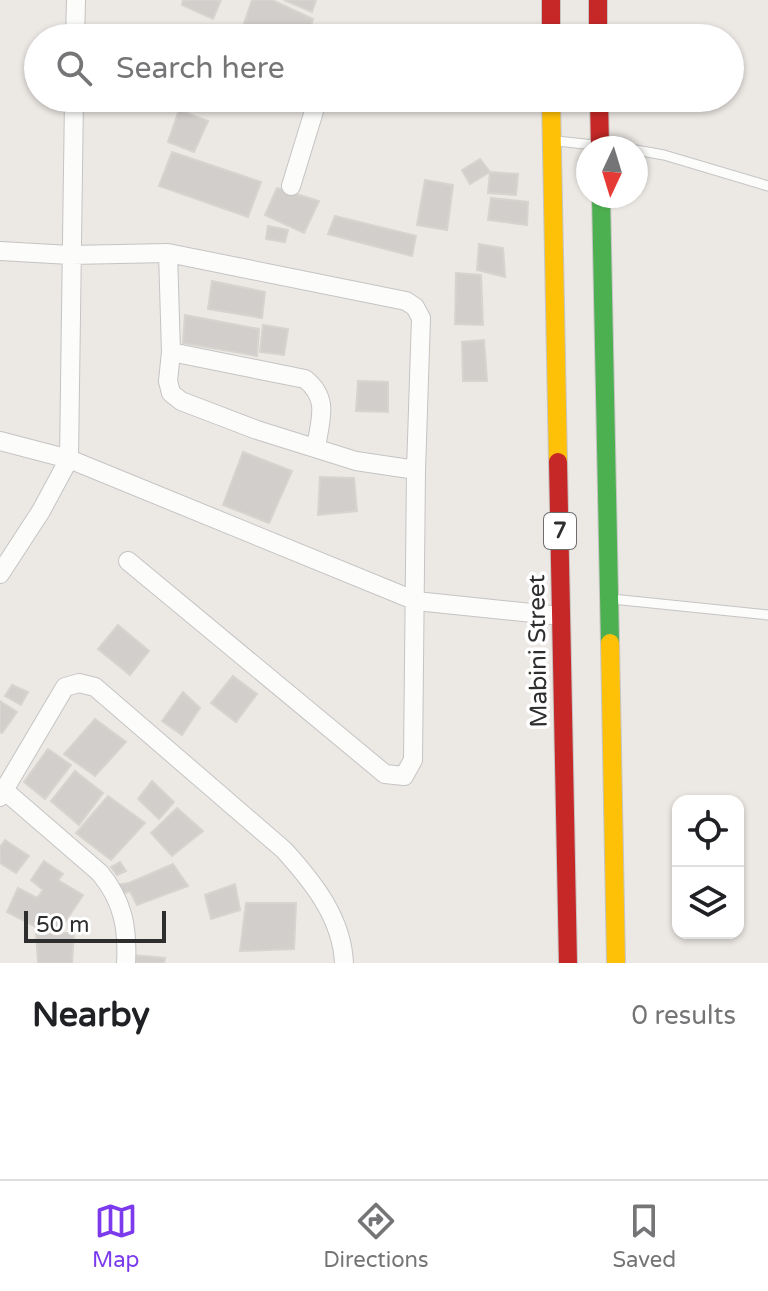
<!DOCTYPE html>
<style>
:root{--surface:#fff;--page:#f6f6f6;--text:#202124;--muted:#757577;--line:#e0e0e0;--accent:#7c3aed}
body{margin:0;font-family:"Varela Round",sans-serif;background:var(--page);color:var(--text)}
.controls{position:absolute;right:24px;bottom:24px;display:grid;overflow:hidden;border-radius:16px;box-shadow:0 2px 6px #0004}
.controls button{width:72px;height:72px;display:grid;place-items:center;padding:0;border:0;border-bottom:2px solid var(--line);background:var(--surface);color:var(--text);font:40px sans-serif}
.compass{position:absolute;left:576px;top:136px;width:72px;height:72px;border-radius:50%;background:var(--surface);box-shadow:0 2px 6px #0004;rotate:184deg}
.scale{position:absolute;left:24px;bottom:20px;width:142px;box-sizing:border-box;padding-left:8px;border:4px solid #2e2e2e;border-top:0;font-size:22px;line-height:28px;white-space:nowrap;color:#2e2e2e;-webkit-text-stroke:6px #fff;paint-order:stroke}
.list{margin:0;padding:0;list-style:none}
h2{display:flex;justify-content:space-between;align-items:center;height:104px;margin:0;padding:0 32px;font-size:34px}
h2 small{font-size:26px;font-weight:400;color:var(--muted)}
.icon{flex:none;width:44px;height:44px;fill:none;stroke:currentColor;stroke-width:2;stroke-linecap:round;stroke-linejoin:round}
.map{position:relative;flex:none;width:768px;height:963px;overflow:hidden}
.search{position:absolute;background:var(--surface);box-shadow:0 2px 6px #0004;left:24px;right:24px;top:24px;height:88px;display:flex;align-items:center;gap:20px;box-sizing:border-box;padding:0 28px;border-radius:44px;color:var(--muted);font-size:30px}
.sheet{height:216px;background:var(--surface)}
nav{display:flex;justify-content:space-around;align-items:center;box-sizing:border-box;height:112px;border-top:2px solid var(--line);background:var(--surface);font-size:22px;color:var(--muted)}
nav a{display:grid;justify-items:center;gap:4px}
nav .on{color:var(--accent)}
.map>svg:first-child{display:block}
</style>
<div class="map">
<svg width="768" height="963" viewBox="0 0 768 963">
<rect width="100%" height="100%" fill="#ece8e4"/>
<path fill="#d1cecb" stroke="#d7d4d0" stroke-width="2" d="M183 0H221L213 19 182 5Z
M252 0H272L313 19 307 38H239Z
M284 0H316L312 12Z
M179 110 208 121 194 152 168 142Z
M172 152 261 182 248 217 159 186Z
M480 159 490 172 470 184 462 170Z
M490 172 518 174 516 195 488 193Z
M425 180 453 185 447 230 417 225Z
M277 188 319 201 304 233 265 215Z
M491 198 528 202 527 225 488 220Z
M335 216 416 236 412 256 328 234Z
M268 226 288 230 285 242 266 239Z
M479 244 503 248 505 277 477 270Z
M456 273 481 275 483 325 455 324Z
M212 281 265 292 262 318 208 309Z
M185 315 259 329 257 356 183 343Z
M263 325 288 329 284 355 260 352Z
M484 340 487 381H463L462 342Z
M358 381 388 382V412L356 411Z
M243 452 292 471 269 523 223 505Z
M320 477 354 478 357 511 318 515Z
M118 625 149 651 130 675 98 649Z
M233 676 257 694 236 722 211 703Z
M12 685 28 692 21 705 5 696Z
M183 692 200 708 182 735 162 721Z
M0 701 17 712 2 733 0 732Z
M95 719 126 742 95 776 64 754Z
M48 749 71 765 45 799 24 782Z
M75 771 103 793 79 825 51 801Z
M152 781 174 802 159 819 138 799Z
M108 796 145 823 111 860 76 833Z
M177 808 203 831 172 856 151 833Z
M5 840 29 856 16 873 0 863V847Z
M44 861 63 874 58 880 83 895 59 931 50 925 46 932 7 912 18 888 37 898 43 890 31 880Z
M120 862 126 871 117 875 111 867Z
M173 864 188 886 137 905 130 891 121 895 116 885 129 883Z
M235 884 240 910 211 919 205 895Z
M246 903H296L294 949 240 951Z
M36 933H74L72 963H38Z
M133 955 165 958 164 963H133Z"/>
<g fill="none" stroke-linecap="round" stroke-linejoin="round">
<g stroke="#c5c4c5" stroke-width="11">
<path id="lane" d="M557 141 621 148
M636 150 664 155 768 186
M612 599 768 615"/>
</g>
<g stroke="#c5c4c5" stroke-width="20">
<path id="street" d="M75 38 76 0
M351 38 353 36 368 38
M291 186 318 98
M0 251 70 255 168 253
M171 352 305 379C330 399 320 419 316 448
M0 441 69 459 416 601 561 616
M128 561 385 774 404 776 413 760 416 470 421 318 415 307 406 301 168 253 171 352 168 381 171 393 181 401 257 430 356 461 416 470
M0 574 41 511 69 459 74 98
M4 790 100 873C123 901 128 928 126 963
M0 797 65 687 79 683 95 687 284 850C313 882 342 918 344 963"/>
</g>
<g stroke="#c6c5c4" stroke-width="20">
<path id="fast" d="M601 196 610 643"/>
</g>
<g stroke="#c6c5c4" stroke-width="20">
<path id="slow" d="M551 98 558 462
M610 643 616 963"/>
</g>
<g stroke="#c6c5c4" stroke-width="20">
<path id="jam" d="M551 0V38
M598 0V38
M599 98 600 148
M558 462 568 963"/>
</g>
<use href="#lane" stroke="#fcfcfb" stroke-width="9"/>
<use href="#street" stroke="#fcfcfb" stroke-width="18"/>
<use href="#fast" stroke="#4caf50" stroke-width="18"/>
<use href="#slow" stroke="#ffc107" stroke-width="18"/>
<use href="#jam" stroke="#c62828" stroke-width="18"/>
</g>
<g text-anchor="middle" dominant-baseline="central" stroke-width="7" stroke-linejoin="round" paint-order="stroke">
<rect fill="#fff" stroke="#6d6d6d" stroke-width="2" x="544" y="513" width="32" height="36" rx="6"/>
<g font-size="22" font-weight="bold" fill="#2e2e2e">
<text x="560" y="531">7</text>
</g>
<g font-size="24" fill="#2e2e2e" stroke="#fff">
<text transform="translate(538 651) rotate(-91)">Mabini Street</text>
</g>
</g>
</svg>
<div class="controls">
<button><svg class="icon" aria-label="locate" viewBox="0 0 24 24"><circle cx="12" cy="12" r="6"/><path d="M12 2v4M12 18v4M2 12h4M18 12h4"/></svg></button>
<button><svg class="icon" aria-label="layers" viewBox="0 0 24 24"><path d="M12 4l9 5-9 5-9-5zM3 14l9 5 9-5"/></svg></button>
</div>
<svg class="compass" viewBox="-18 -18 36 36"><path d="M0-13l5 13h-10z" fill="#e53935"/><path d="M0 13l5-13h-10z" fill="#757577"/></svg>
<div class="scale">50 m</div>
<div class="search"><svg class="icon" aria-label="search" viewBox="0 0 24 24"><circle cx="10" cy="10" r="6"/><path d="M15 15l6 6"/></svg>Search here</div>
</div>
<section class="sheet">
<h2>Nearby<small>0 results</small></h2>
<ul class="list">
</ul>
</section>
<nav>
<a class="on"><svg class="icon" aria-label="map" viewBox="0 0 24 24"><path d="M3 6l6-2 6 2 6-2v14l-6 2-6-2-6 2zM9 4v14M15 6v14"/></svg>Map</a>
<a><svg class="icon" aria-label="directions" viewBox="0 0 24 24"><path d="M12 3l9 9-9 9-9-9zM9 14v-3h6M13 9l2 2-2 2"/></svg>Directions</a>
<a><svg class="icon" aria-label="saved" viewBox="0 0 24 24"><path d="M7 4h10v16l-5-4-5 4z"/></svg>Saved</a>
</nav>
